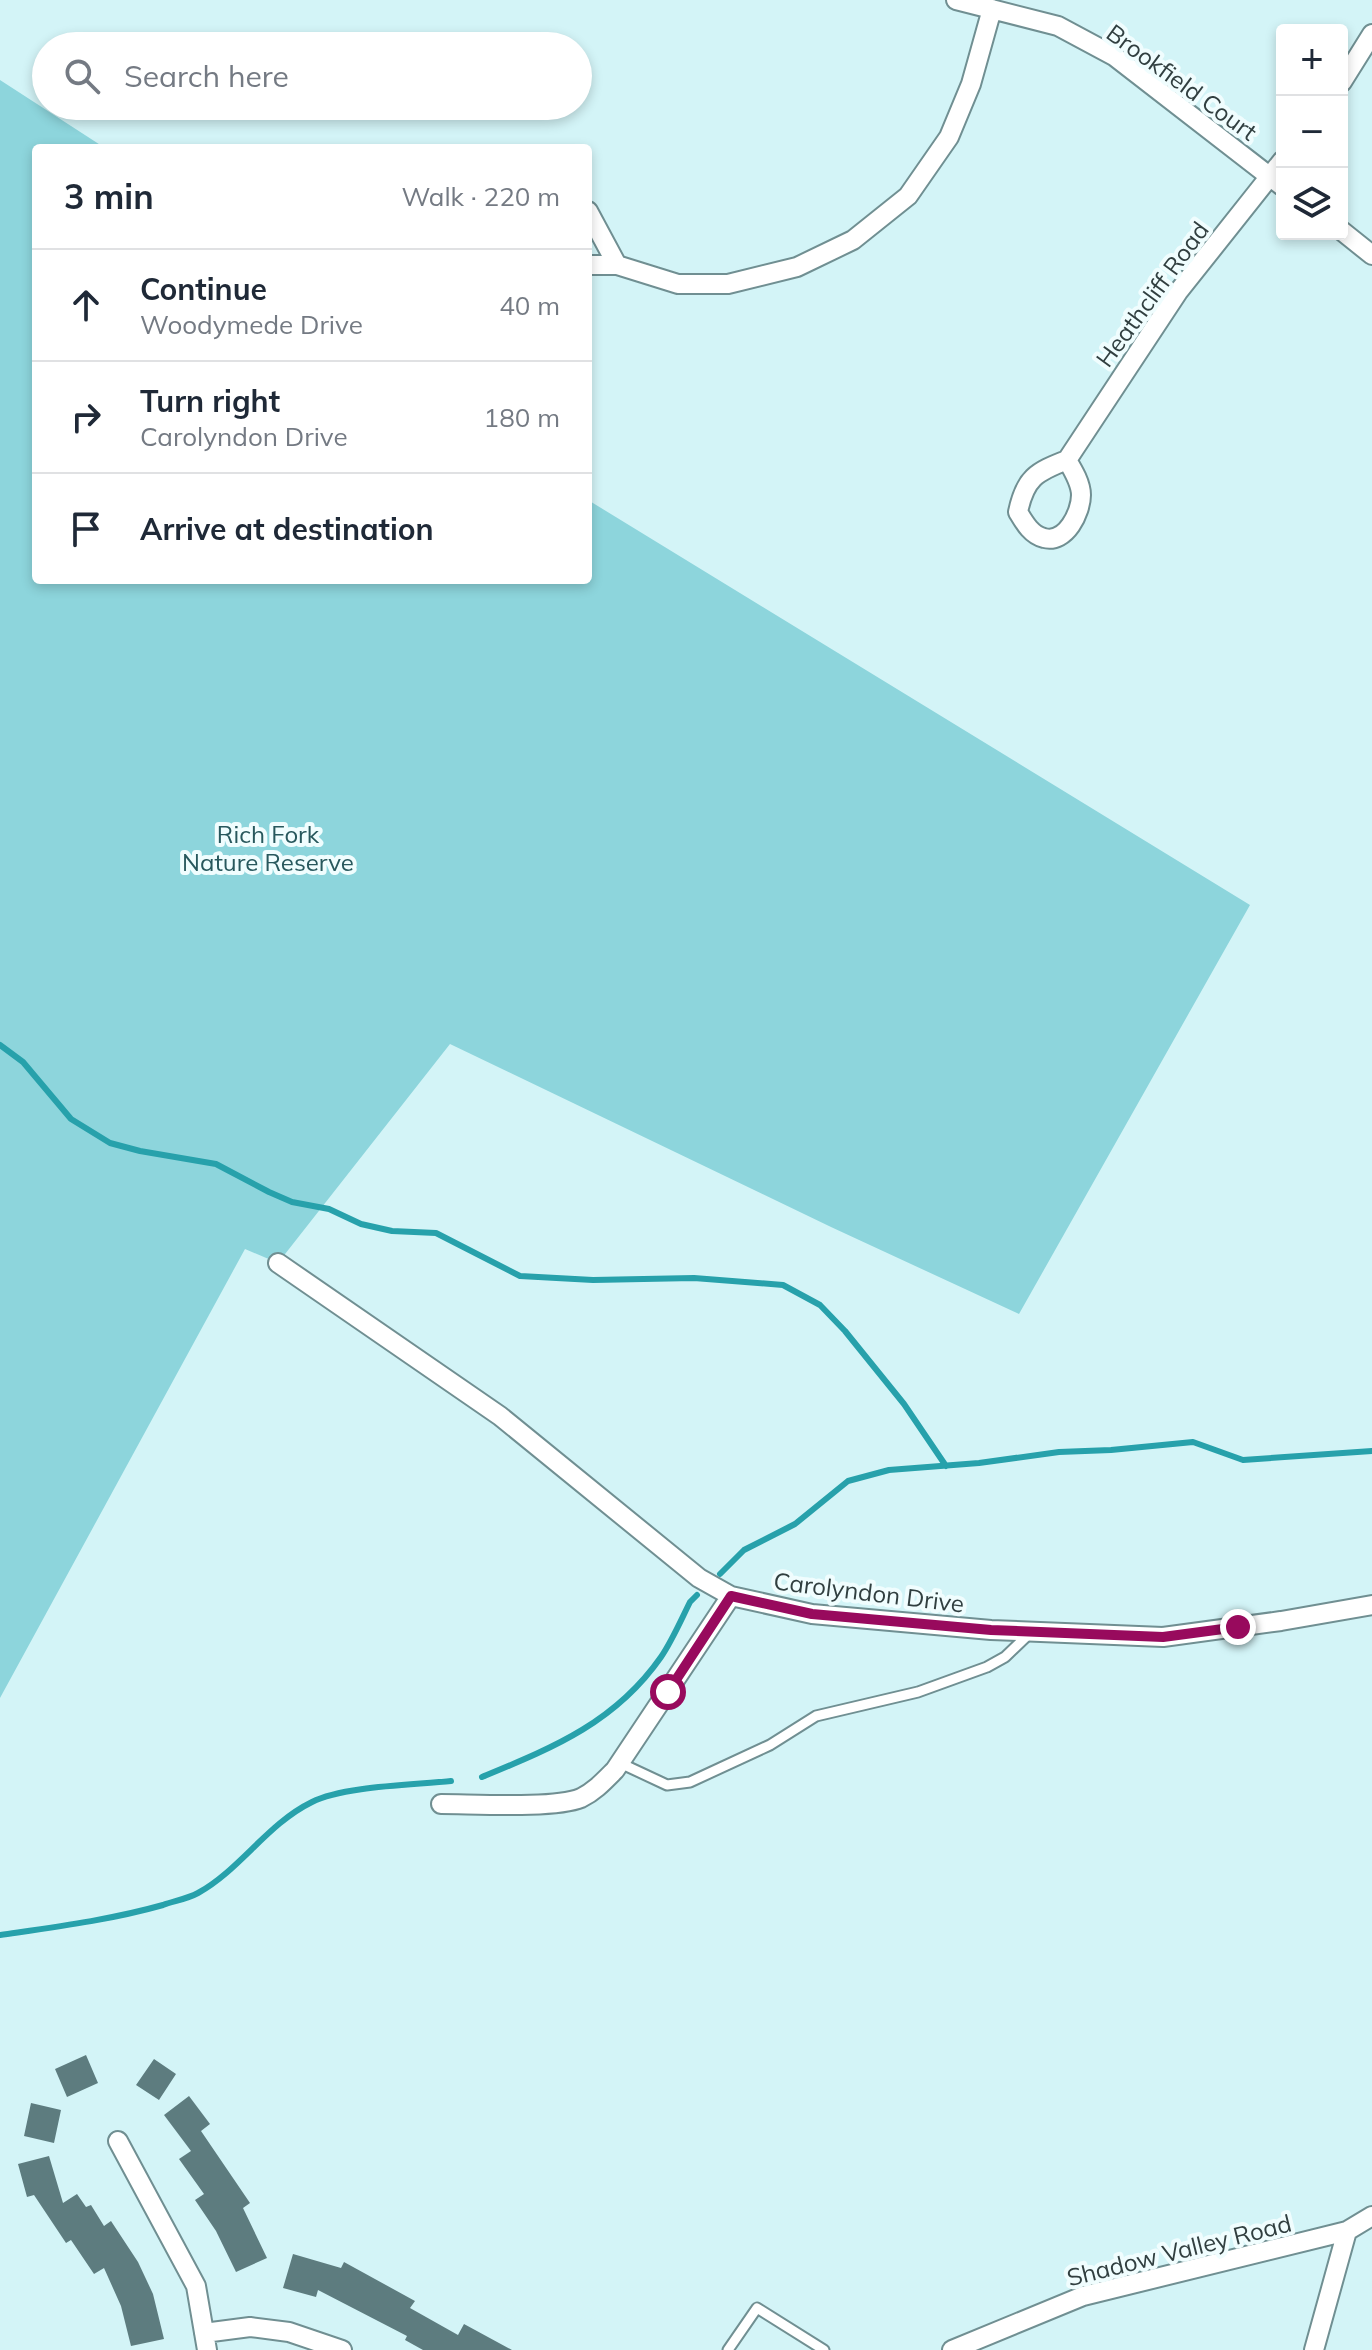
<!DOCTYPE html>
<meta charset="utf-8">
<style>
:root{--surface:#fff;--page:#f2f2f3;--text:#1f2937;--muted:#747a83;--line:#e0e1e3}
body{margin:0;font-family:Mulish,sans-serif;background:var(--page);color:var(--text)}
.controls{position:absolute;right:24px;top:24px;display:grid;overflow:hidden;border-radius:8px;box-shadow:0 4px 12px #0003}
.controls button{width:72px;height:72px;display:grid;place-items:center;padding:0;border:0;border-bottom:2px solid var(--line);background:var(--surface);color:var(--text);font:40px sans-serif}
.stop{position:absolute;width:24px;height:24px;margin:-18px;border:6px solid #980a5d;border-radius:50%;background:#fff}
.stop.end{background:#980a5d;border-color:#fff;box-shadow:0 2px 8px #0008}
.list{margin:0;padding:0;list-style:none}
h2{display:flex;justify-content:space-between;align-items:center;height:104px;margin:0;padding:0 32px;font-size:34px}
h2 small{font-size:26px;font-weight:400;color:var(--muted)}
.list li{display:grid;grid-template-columns:52px 1fr auto;gap:24px;align-items:center;box-sizing:border-box;height:112px;padding:0 32px;border-top:2px solid var(--line)}
.list b{display:block;font-size:30px;white-space:nowrap}
.list p{margin:0;font-size:26px;white-space:nowrap;color:var(--muted)}
.list em{font-size:26px;font-style:normal;color:var(--muted)}
.icon{flex:none;width:44px;height:44px;fill:none;stroke:currentColor;stroke-width:2;stroke-linecap:round;stroke-linejoin:round}
.map{position:relative;flex:none;width:1372px;height:2350px;overflow:hidden}
.search{position:absolute;background:var(--surface);box-shadow:0 4px 12px #0003;left:32px;top:32px;width:560px;height:88px;display:flex;align-items:center;gap:20px;box-sizing:border-box;padding:0 28px;border-radius:44px;color:var(--muted);font-size:30px}
.panel{position:absolute;background:var(--surface);box-shadow:0 4px 12px #0003;left:32px;top:144px;width:560px;height:440px;border-radius:8px}
.map>svg:first-child{display:block}
</style>
<div class="map">
<svg width="1372" height="2350" viewBox="0 0 1372 2350">
<rect width="100%" height="100%" fill="#d3f4f7"/>
<path fill="#8dd5dc" d="M0 80 105 148H36V580H588V500L1250 905 1019 1314 831 1227 450 1044 278 1263 245 1249 0 1698Z"/>
<g fill="none" stroke-linecap="round" stroke-linejoin="round">
<path stroke="#27a1ab" stroke-width="6" d="M0 1045 23 1062 71 1119 110 1143 140 1151 216 1164 269 1192 292 1202 329 1209 361 1224 392 1231 436 1233 520 1276 593 1280 694 1278 783 1285 820 1305 845 1331 904 1404 946 1466
M720 1574 744 1550 795 1524 848 1481 889 1470 979 1463 1059 1452 1111 1450 1193 1442 1243 1460 1372 1451
M482 1777C552 1748 615 1723 661 1657 672 1641 681 1620 690 1602L697 1595
M0 1935C55 1927 110 1920 163 1905 174 1901 187 1899 198 1893 241 1869 267 1824 312 1802 343 1786 414 1785 451 1781"/>
</g>
<path fill="#5d7c7f" d="M86 2055 98 2083 67 2097 55 2069Z
M154 2059 176 2074 159 2100 136 2085Z
M189 2096 210 2124 201 2131 250 2203 243 2208 267 2258 236 2272 216 2231 195 2200 204 2194 179 2159 191 2151 164 2115Z
M31 2103 61 2110 54 2143 24 2136Z
M49 2156 63 2203 77 2194 86 2207 91 2205 104 2226 111 2221 138 2262 153 2294 164 2339 131 2346 121 2306 104 2268 94 2274 71 2240 66 2243 34 2195 27 2197 18 2164Z
M293 2254 341 2268 344 2262 415 2301 410 2308 458 2335 464 2324 512 2350H423L405 2340 407 2336 318 2290 316 2297 283 2288Z"/>
<g fill="none" stroke-linecap="round" stroke-linejoin="round">
<g stroke="#708f92" stroke-width="13">
<path id="lane" d="M620 1763 667 1785 690 1782 770 1745 816 1716 918 1692 987 1667 1005 1657 1029 1634
M728 2350 757 2308 824 2350"/>
</g>
<g stroke="#708f92" stroke-width="22">
<path id="street" d="M956 0 1058 26 1114 56 1282 186
M1342 82 1372 34
M588 211 617 265
M1342 231 1372 255
M588 265H617L678 284H728L797 267 853 240 908 196 949 137 971 84 992 9
M1067 460C1073 470 1081 483 1081 495 1081 512 1066 544 1044 538 1031 535 1024 522 1018 512 1025 478 1036 472 1067 460L1178 292 1282 161
M278 1263 500 1416 699 1578 731 1596 812 1614 991 1630 1163 1637 1281 1621 1372 1605
M441 1804C474 1804 554 1809 581 1798 595 1791 604 1781 615 1770L731 1596
M118 2141 196 2286 207 2350
M204 2333 250 2327 289 2332 342 2350
M952 2350 1083 2296 1347 2231 1372 2216
M1314 2350 1347 2231"/>
</g>
<use href="#lane" stroke="#fff" stroke-width="9"/>
<use href="#street" stroke="#fff" stroke-width="18"/>
</g>
<g fill="none" stroke-linecap="round" stroke-linejoin="round">
<path stroke="#980a5d" stroke-width="10" d="M668 1692 731 1596 812 1614 991 1630 1163 1637 1238 1627"/>
</g>
<g text-anchor="middle" dominant-baseline="central" stroke-width="8" stroke-linejoin="round" paint-order="stroke">
<g font-size="24" fill="#313f40" stroke="#f0fdfe">
<text transform="translate(1182 82) rotate(36)">Brookfield Court</text>
<text transform="translate(1152 294) rotate(-54)">Heathcliff Road</text>
<text transform="translate(869 1592) rotate(7)">Carolyndon Drive</text>
<text transform="translate(1179 2250) rotate(-14)">Shadow Valley Road</text>
</g>
<g font-size="24" fill="#28585d" stroke="#f0fdfe">
<text x="268" y="834">Rich Fork<tspan x="268" dy="28">Nature Reserve</tspan></text>
</g>
</g>
</svg>
<div class="controls">
<button>+</button>
<button>−</button>
<button><svg class="icon" aria-label="layers" viewBox="0 0 24 24"><path d="M12 4l9 5-9 5-9-5zM3 14l9 5 9-5"/></svg></button>
</div>
<div class="stop" style="left:668px;top:1692px"></div>
<div class="stop end" style="left:1238px;top:1627px"></div>
<div class="search"><svg class="icon" aria-label="search" viewBox="0 0 24 24"><circle cx="10" cy="10" r="6"/><path d="M15 15l6 6"/></svg>Search here</div>
<section class="panel">
<h2>3 min<small>Walk · 220 m</small></h2>
<ul class="list">
<li><svg class="icon" aria-label="ahead" viewBox="0 0 24 24"><path d="M12 20V5M6 11l6-6 6 6"/></svg><div><b>Continue</b><p>Woodymede Drive</p></div><em>40 m</em></li>
<li><svg class="icon" aria-label="right" viewBox="0 0 24 24"><path d="M7 20v-9h11M14 6l5 5-5 5"/></svg><div><b>Turn right</b><p>Carolyndon Drive</p></div><em>180 m</em></li>
<li><svg class="icon" aria-label="arrive" viewBox="0 0 24 24"><path d="M6 21V4h12l-3 4 3 4H6"/></svg><div><b>Arrive at destination</b></div></li>
</ul>
</section>
</div>
